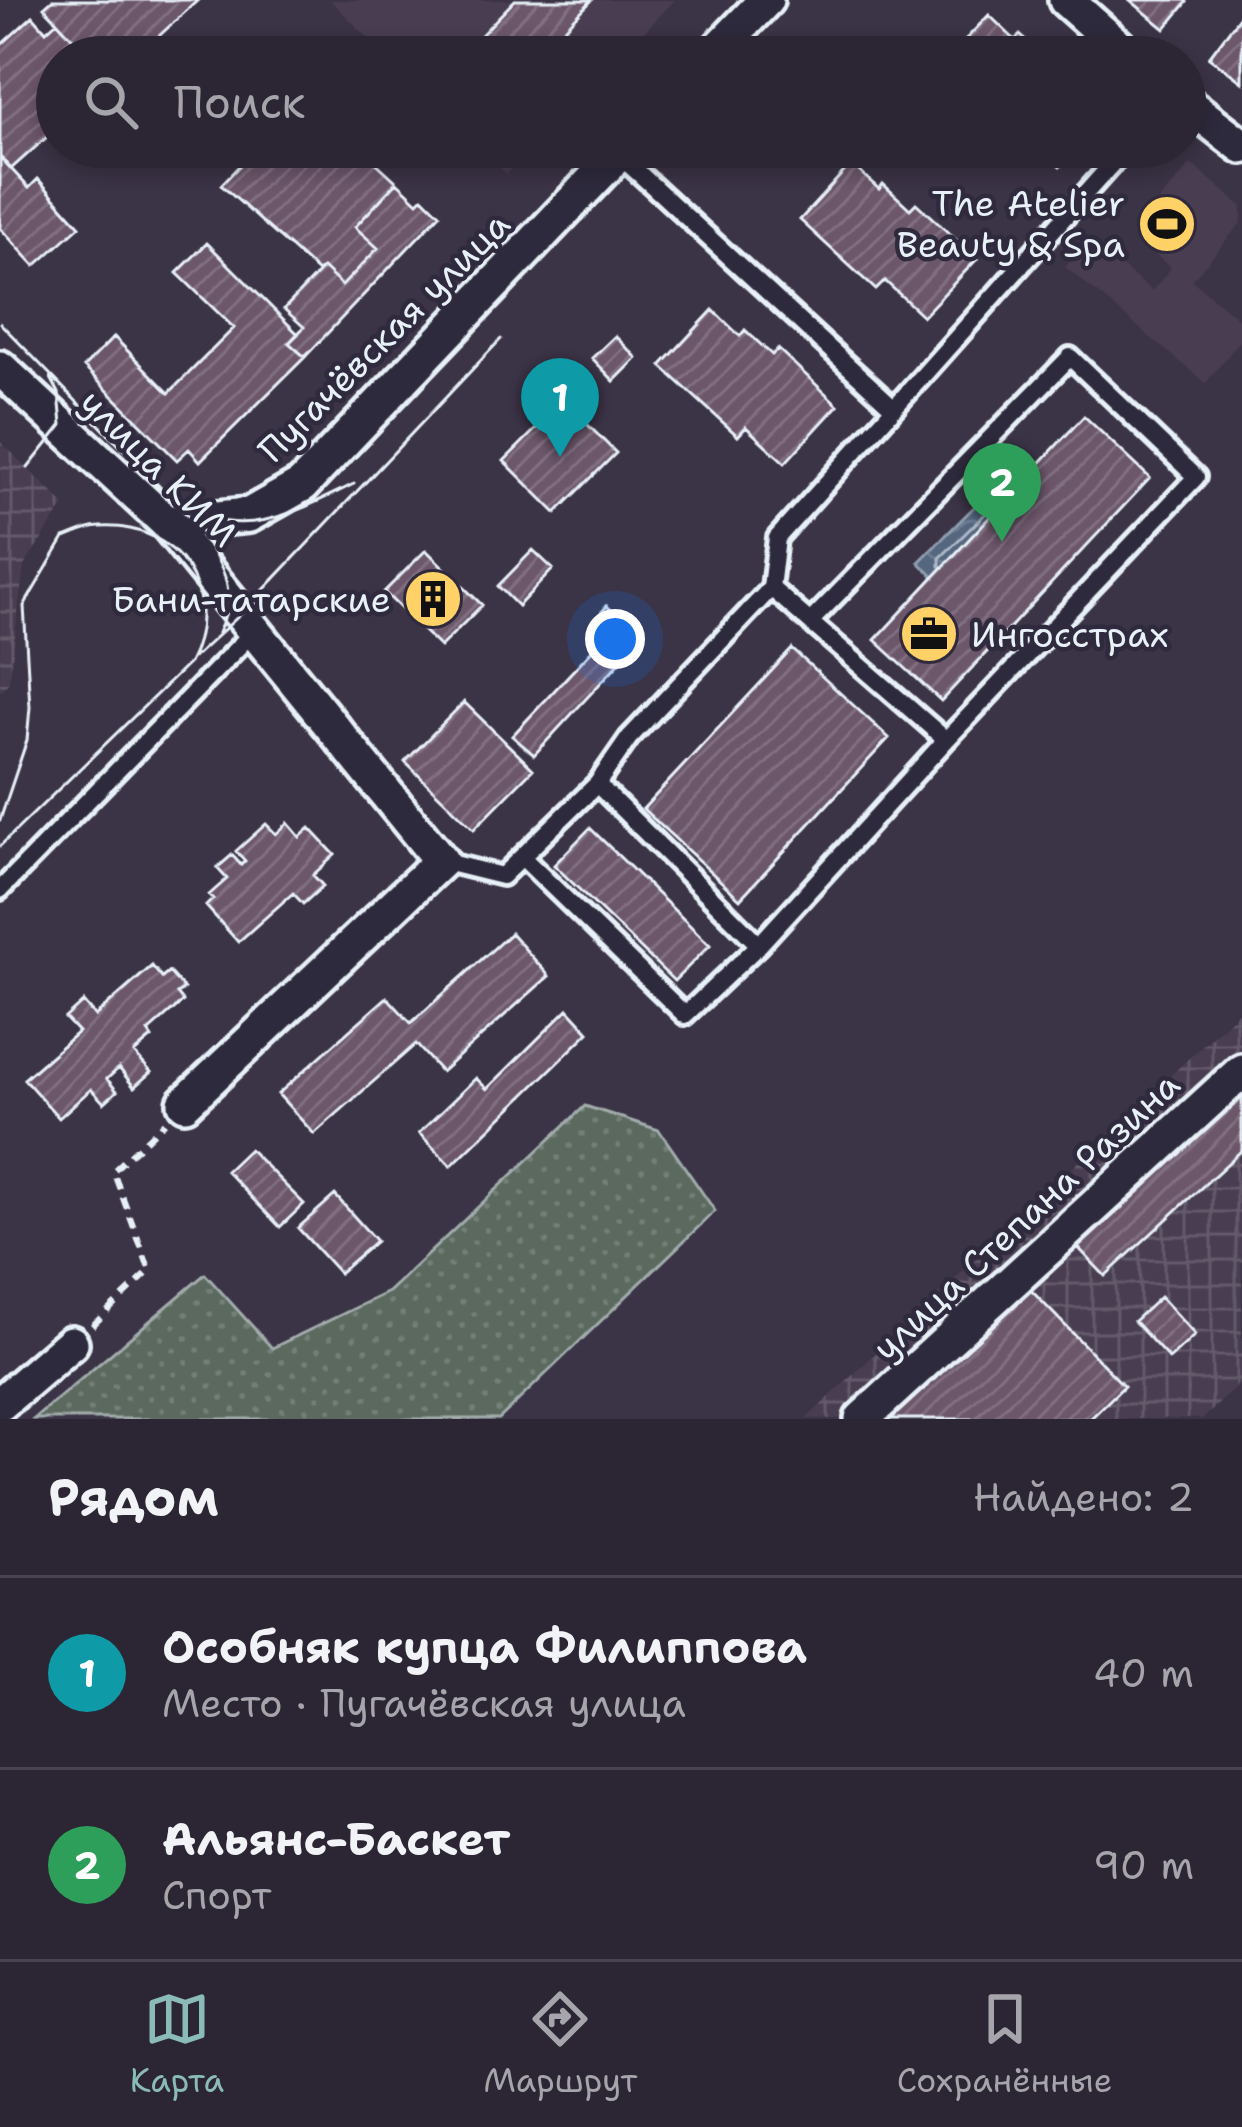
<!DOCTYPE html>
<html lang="ru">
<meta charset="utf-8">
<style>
:root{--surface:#2c2634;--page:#383240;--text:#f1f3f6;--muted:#a6a5ac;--line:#48434f;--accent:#8bbbb9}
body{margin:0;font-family:"Shantell Sans",sans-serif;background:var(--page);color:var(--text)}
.you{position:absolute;left:615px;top:639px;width:42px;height:42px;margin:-30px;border:9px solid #fff;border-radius:50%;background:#1a73e8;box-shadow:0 0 0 18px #1a73e833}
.badge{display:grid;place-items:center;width:78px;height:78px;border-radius:50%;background:var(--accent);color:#fff;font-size:39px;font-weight:700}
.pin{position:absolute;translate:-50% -99px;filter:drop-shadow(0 3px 6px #0008)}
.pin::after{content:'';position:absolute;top:63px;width:42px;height:36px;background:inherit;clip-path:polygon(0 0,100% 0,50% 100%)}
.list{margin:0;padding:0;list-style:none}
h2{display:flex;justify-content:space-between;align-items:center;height:156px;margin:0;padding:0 48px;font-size:51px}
h2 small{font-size:39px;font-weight:400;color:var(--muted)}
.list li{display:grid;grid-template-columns:78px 1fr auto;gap:36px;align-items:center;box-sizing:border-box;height:192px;padding:0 48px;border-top:3px solid var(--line)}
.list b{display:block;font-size:45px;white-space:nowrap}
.list p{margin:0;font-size:39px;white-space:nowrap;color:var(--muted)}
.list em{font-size:39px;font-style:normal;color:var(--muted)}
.icon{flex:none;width:66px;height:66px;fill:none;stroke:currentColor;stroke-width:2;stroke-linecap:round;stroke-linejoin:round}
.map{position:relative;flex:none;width:1242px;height:1419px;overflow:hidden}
.search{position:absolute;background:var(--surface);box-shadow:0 6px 18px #0003;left:36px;right:36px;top:36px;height:132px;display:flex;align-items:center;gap:30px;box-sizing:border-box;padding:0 42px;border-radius:66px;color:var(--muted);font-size:45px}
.sheet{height:540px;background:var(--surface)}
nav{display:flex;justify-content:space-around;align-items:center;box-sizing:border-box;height:168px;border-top:3px solid var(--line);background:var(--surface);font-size:33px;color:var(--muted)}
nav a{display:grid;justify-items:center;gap:6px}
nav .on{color:var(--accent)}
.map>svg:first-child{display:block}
</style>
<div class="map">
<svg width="1242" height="1419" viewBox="0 0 1242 1419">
<defs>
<pattern id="industrial-grid" width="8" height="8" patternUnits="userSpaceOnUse" patternTransform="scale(3)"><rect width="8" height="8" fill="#4a3e51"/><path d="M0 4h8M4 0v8" fill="none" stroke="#645a6b"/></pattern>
<pattern id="grass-dots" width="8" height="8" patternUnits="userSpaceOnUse" patternTransform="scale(3)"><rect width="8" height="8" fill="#5c695f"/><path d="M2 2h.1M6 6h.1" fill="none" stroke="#737f77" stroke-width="1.8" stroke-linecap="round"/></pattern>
<pattern id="water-waves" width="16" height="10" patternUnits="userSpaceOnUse" patternTransform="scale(3)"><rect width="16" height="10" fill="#54667f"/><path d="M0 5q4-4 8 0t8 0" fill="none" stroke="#6d7c92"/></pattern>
<pattern id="building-hatch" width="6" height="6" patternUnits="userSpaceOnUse" patternTransform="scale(3)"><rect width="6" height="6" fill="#6c566b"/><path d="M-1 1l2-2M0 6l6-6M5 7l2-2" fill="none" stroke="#816f81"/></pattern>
</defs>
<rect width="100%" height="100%" fill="#3b3346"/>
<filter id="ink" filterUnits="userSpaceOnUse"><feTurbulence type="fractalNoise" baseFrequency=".00833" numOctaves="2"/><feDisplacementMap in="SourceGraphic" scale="24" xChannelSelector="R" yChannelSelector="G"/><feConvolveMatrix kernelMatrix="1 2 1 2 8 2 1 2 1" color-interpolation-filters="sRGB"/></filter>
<g filter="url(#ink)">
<path fill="#4a3e51" d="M330 0H675L620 57H388Z
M479 147H532L506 174Z
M1191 164 1242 206V222L1192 280 1242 322V338L1206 383 1065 267 1088 240 1152 291 1171 268 1131 234Z"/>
<path fill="url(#industrial-grid)" d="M0 441 65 505 24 566 9 682 0 692Z
M1242 1008V1381L1203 1419H806Z"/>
<path fill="url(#grass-dots)" stroke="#a2adac" stroke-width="3" d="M585 1106 659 1130 715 1211 499 1419H34L205 1274 272 1348 388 1292Z"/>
<path fill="url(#water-waves)" stroke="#8f9eaf" stroke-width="3" d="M1020 461 1084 523 985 629 919 562Z"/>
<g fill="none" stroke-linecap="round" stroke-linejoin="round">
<path stroke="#adb9c8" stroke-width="3" d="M940 566V558L1020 480"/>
</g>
<path fill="url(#building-hatch)" stroke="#e8f1f8" stroke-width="3" d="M52 0H198L136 57H90L44 7Z
M515 0H592L537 57H460Z
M1130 0H1185L1187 2 1165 29Z
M1242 13V82L1209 57Z
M989 15 1015 40 1020 35 1044 57H949Z
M33 16 46 31 57 21 90 57H57V128L11 169 0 157V46Z
M257 147H359L397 182 355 227 378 248 342 286 323 268 318 272 221 185Z
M1038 147H1079L1060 167Z
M0 157 29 188 38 179 80 226 35 266 0 228Z
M851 164 879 189 883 184 910 209 916 203 977 259 923 316 885 281 876 290 800 220Z
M397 182 418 202 423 197 440 214 305 357 289 343 304 327 284 309 323 268 342 286 378 248 355 227Z
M207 243 298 334 289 343 305 357 200 461 189 449 177 460 84 367 114 337 169 393 234 328 177 273Z
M713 310 740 336 745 330 772 355 778 349 838 405 785 463 746 427 738 436 661 366Z
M615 336 637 358 614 381 592 358Z
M564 401 616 453 556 513 504 461Z
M1084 416 1150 478 941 701 875 640Z
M426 550 482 605 440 647 384 592Z
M533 550 553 569 518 606 498 586Z
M607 606 642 638 534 755 512 736 606 635 592 623Z
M792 649 889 738 740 899 643 809Z
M464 702 533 769 474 829 405 762Z
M288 823 300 837 310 828 335 855 313 875 323 886 303 904 293 893 238 942 206 906 213 899 209 895 227 879 217 868 232 855 241 865 245 861 236 851 266 824 276 834Z
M590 828 710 945 674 981 554 865Z
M511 933 549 976 441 1072 416 1044 314 1134 278 1094 387 997 411 1023Z
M152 966 162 978 169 972 184 989 177 994 183 1001 148 1032 152 1038 134 1053 151 1072 134 1087 119 1068 107 1079 117 1091 104 1103 91 1089 59 1118 24 1079 78 1032 65 1018 83 1002 95 1016Z
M568 1009 589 1032 451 1166 419 1133 476 1078 487 1089Z
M1242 1091V1150L1105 1276 1072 1241Z
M249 1149 304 1204 280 1227 226 1171Z
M335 1195 376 1241 339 1273 298 1228Z
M1020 1279 1124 1386 1090 1419H875Z
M1160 1297 1195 1335 1169 1359 1134 1321Z"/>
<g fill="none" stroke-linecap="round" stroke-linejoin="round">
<g stroke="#e8f1f8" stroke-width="26">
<path id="lane" d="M618 154 894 408 1127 147
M771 588 629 738 597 784 759 945 946 740
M810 622 1070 357 1196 477 946 740 771 588 777 538 894 408
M522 857 685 1015 759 945
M441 861 502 876 597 784
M0 890 255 630"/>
</g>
<g stroke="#e8f1f8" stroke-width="42">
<path id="street" d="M1066 0 1130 57
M711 57 766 0
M1185 102 1242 146
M0 368 167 523 441 861 185 1103
M167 523 249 515 302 485 625 147
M0 1404 71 1343
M862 1419 1242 1071"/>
</g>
<path stroke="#e8f1f8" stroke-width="6" stroke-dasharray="12 9" stroke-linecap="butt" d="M92 1326 150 1271 113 1171 165 1122"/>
<use href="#lane" stroke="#2f2a3d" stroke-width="16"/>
<use href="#street" stroke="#2f2a3d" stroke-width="33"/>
<path stroke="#e8f1f8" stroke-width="3" d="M0 323 199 527C220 567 241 586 218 633
M28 468 62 425 59 393 51 378
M186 507C244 543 299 510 354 484
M193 658 242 613 501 339
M0 820 27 740 30 707 24 606 64 538C75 534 89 527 100 527 180 522 224 595 189 663L0 846"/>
</g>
</g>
<defs>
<g id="stadium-disc" transform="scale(3)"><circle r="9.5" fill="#ffd166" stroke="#2f2a3d"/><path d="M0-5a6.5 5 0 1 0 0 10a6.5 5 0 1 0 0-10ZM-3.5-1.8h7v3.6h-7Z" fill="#111"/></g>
<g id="building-disc" transform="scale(3)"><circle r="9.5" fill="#ffd166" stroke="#2f2a3d"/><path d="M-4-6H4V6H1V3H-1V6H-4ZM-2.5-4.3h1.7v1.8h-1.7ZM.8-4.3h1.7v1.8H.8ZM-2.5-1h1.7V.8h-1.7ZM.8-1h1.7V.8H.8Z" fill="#111"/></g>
<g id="office-disc" transform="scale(3)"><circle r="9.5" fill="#ffd166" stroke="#2f2a3d"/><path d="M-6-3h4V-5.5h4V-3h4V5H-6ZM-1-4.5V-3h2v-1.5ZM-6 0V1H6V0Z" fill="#111"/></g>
</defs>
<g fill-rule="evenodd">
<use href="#stadium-disc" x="1167" y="224"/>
<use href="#building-disc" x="433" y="599"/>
<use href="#office-disc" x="929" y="634"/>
</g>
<g text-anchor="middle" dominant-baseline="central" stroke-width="9" stroke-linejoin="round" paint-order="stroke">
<g font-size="36" fill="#e8f1f8" stroke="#2f2a3d" text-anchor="end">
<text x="1125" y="203">The Atelier<tspan x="1125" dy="41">Beauty &amp; Spa</tspan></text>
<text x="391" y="599">Бани-татарские</text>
<text x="971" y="634" text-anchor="start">Ингосстрах</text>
</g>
<g font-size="36" fill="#e8f1f8" stroke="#2f2a3d">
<text transform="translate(384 337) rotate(-45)">Пугачёвская улица</text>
<text transform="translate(159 468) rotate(45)">улица КИМ</text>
<text transform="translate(1026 1216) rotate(-43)">улица Степана Разина</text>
</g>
</g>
</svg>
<div class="you"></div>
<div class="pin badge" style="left:560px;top:457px;background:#0f9aa8">1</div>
<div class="pin badge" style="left:1002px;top:542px;background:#2e9e5b">2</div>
<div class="search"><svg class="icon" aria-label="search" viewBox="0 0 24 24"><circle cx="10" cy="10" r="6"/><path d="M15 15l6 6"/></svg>Поиск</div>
</div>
<section class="sheet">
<h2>Рядом<small>Найдено: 2</small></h2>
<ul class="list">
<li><span class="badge" style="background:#0f9aa8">1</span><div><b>Особняк купца Филиппова</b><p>Место · Пугачёвская улица</p></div><em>40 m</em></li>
<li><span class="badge" style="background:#2e9e5b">2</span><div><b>Альянс-Баскет</b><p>Спорт</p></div><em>90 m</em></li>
</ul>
</section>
<nav>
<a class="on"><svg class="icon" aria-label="map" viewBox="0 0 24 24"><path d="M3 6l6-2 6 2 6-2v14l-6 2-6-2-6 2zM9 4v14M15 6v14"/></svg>Карта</a>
<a><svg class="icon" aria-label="directions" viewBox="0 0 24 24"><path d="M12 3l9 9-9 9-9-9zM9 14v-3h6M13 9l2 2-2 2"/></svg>Маршрут</a>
<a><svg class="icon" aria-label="saved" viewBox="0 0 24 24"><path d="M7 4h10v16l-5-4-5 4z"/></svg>Сохранённые</a>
</nav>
